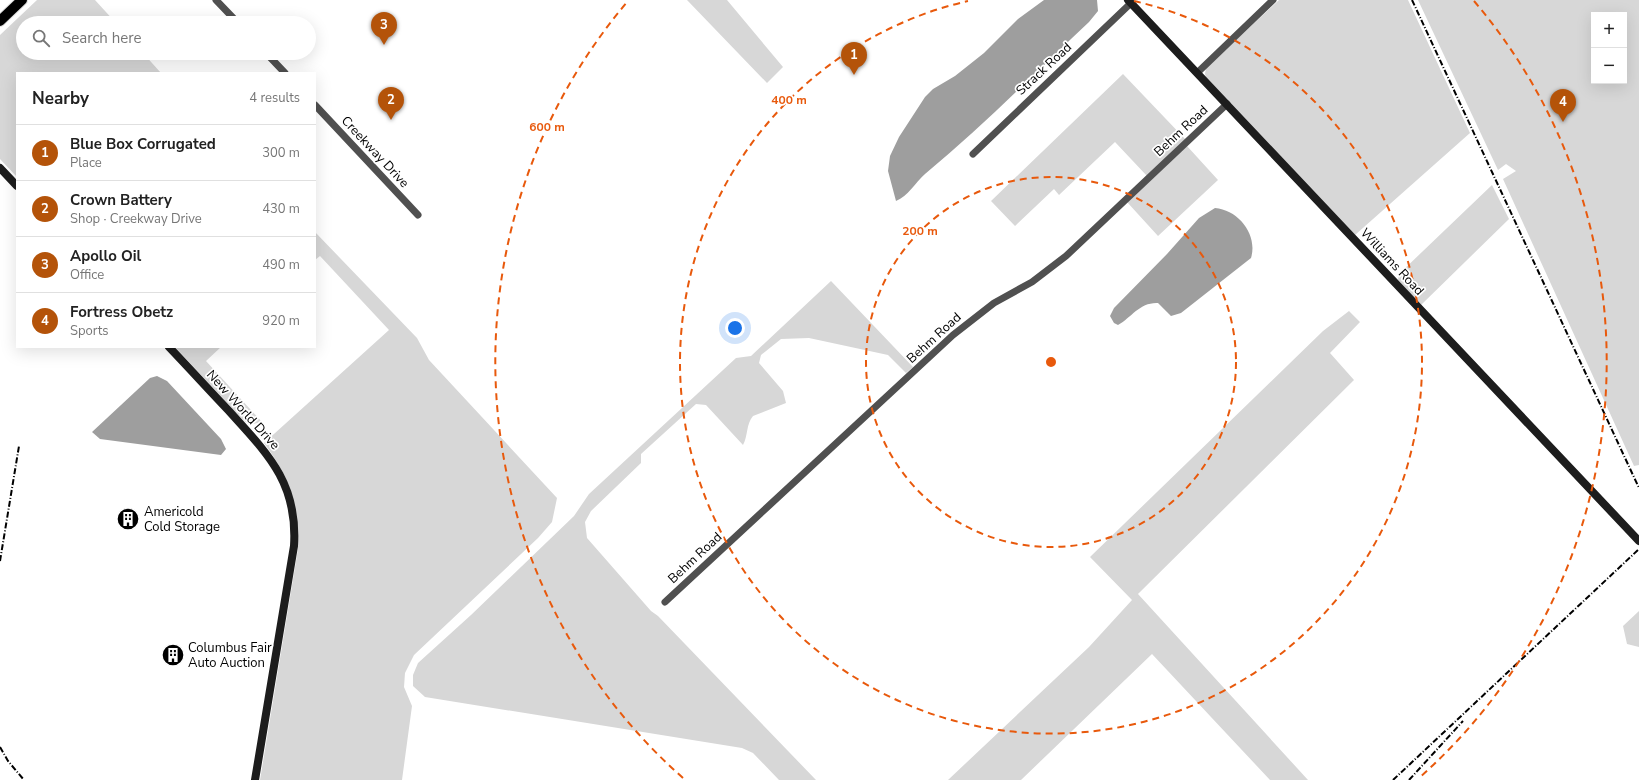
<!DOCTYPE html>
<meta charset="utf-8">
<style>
:root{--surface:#fff;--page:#f2f2f2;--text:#222;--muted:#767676;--line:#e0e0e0;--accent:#b45309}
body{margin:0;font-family:"Nunito Sans",sans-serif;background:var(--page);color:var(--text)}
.controls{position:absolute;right:12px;top:12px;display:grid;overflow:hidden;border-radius:0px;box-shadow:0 4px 16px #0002}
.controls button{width:36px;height:36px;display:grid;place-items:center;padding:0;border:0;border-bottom:1px solid var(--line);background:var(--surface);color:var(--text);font:20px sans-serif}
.you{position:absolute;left:735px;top:328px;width:14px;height:14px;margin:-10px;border:3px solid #fff;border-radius:50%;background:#1a73e8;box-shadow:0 0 0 6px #1a73e833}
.badge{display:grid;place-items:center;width:26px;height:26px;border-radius:50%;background:var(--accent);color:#fff;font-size:13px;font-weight:700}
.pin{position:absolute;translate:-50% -33px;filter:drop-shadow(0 1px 2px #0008)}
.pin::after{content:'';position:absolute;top:21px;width:14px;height:12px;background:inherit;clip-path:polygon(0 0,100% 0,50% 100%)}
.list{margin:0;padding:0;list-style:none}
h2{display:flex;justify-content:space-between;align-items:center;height:52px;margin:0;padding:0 16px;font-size:17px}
h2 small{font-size:13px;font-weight:400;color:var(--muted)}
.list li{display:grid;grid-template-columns:26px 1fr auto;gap:12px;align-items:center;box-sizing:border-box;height:56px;padding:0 16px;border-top:1px solid var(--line)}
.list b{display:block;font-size:15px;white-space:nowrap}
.list p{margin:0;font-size:13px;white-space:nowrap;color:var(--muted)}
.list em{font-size:13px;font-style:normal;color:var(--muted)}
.icon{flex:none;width:22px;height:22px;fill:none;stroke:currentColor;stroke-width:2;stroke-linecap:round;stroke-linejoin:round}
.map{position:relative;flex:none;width:1639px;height:780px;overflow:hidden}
.search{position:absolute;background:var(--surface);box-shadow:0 4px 16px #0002;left:16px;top:16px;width:300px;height:44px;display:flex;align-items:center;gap:10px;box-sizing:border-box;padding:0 14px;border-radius:22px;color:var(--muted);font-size:15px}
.panel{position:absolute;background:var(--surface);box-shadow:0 4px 16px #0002;left:16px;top:72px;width:300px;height:276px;border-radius:0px}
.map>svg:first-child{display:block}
</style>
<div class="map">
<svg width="1639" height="780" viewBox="0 0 1639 780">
<rect width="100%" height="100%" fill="#fff"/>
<path fill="#d7d7d7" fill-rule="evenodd" d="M37 0H95L116 23H23V53H143L161 73H17V177L0 159V35Z
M687 0H727L783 67 767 83Z
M1279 0H1408L1470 133 1355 235 1207 80 1205 74 1206 68Z
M1418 0H1639V465L1634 466 1503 179 1516 171 1506 164 1498 170ZM1594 15H1624V81H1594Z
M1123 74 1186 140 1147 176 1115 142 1059 195 1054 189 1015 226 991 201Z
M1187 146 1218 180 1158 236 1127 202Z
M1492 185 1509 219 1421 305 1398 280 1399 274Z
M315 232 417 338 429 360 557 498 552 522 538 538 414 655 405 673 404 687 412 706 402 780H260L298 549C297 502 292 481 264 443L389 330 320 256 315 260Z
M831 281 913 367 906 373 888 355 809 338 781 339 761 355 759 363 783 391 786 403 753 416C746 424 748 436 743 445L706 405 696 404 641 454V463L591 511 585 522 587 538 651 611 658 616 816 780H779L753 753 742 748 425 697 413 686V675L418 663 471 615 574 516 589 494 736 358 751 356Z
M1349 311 1360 322 1330 353 1354 380 1138 594 1308 780H1270L1152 654 1021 780H948L1089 647 1132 600 1090 557 1323 331Z
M175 347H221L206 361 262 422 249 425 243 420Z
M1639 611V647L1627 644 1623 626Z"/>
<path fill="#9e9e9e" d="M1044 0H1097L1098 11 1089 22C1035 73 982 127 925 174 915 183 908 196 896 201L888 171 890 156 899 137 925 97 933 89 955 76 984 53 1018 19Z
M1215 208C1239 210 1258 235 1251 258L1181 313 1171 316 1158 303C1140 302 1132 317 1118 325L1114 323 1110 316 1114 308 1167 254 1199 218Z
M157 376 167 381 221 439 226 449 221 455 100 439 92 432 150 378Z"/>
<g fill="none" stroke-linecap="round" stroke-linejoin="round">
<g stroke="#dbdbdb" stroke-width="12">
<path id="primary" d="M0 21 22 0"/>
</g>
<path stroke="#505050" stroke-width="7" d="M216 0 238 23
M266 53 285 73
M1197 73 1273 0
M315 105 418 215
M973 154 1131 3
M665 602 953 335 994 303 1032 282 1066 256 1227 104"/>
<path stroke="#1d1d1d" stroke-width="8" d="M1128 0 1639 541
M0 168 17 186
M169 347C189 368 209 390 229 411 268 454 298 483 294 546L255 780"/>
<use href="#primary" stroke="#000" stroke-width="10"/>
<path stroke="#000" stroke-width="2" stroke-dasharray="6 2 1 2" stroke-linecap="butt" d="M1412 0 1639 488
M0 561 19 446
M0 747 8 761 24 780
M1393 780 1639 549
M1409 780 1463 721"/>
</g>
<g fill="none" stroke="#e8590c" stroke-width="2" stroke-dasharray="7 5">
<circle cx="1051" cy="362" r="185"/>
<path d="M1134 1A371 371 0 1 1 968 1"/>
<path d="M683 778A556 556 0 0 1 628 1M1474 1A556 556 0 0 1 1419 778"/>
</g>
<defs>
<g id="building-disc" transform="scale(1.15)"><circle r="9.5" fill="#000" stroke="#fff"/><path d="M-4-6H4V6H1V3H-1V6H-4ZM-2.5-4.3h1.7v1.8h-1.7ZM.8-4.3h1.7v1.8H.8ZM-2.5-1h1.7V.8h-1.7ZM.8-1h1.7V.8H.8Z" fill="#fff"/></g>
</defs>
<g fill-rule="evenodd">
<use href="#building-disc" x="128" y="519"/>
<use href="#building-disc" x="173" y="655"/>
</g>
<g text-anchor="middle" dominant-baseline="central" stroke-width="3.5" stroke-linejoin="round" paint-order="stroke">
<g font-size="13" fill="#000" stroke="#fff">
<text transform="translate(1044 69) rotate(-43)">Strack Road</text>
<text transform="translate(1181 131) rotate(-43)">Behm Road</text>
<text transform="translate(375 152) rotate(47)">Creekway Drive</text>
<text transform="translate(1392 262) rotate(47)">Williams Road</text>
<text transform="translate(934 338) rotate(-42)">Behm Road</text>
<text transform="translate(243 410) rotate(48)">New World Drive</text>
<text transform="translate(695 558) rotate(-43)">Behm Road</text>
</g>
<g font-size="13" fill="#000" stroke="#fff" text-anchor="start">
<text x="144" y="512">Americold<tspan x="144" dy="15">Cold Storage</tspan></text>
<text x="188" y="648">Columbus Fair<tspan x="188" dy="15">Auto Auction</tspan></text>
</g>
</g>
<circle cx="1051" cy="362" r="6" fill="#e8590c" stroke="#fff" stroke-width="2"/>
<g font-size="12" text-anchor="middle" font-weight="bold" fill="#e8590c" stroke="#fff" stroke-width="3.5" stroke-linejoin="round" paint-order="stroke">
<text x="789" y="104">400 m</text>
<text x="547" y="131">600 m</text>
<text x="920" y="235">200 m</text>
</g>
</svg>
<div class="controls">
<button>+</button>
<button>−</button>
</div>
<div class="you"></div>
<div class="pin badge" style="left:854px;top:75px">1</div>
<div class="pin badge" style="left:391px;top:120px">2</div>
<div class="pin badge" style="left:384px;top:45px">3</div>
<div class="pin badge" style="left:1563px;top:122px">4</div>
<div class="search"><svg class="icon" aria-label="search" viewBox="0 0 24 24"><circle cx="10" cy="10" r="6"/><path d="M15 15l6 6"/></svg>Search here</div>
<section class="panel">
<h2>Nearby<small>4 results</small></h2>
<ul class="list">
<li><span class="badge">1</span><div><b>Blue Box Corrugated</b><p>Place</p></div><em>300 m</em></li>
<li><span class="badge">2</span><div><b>Crown Battery</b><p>Shop · Creekway Drive</p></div><em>430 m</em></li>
<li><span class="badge">3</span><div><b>Apollo Oil</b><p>Office</p></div><em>490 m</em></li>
<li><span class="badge">4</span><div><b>Fortress Obetz</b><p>Sports</p></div><em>920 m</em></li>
</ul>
</section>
</div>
